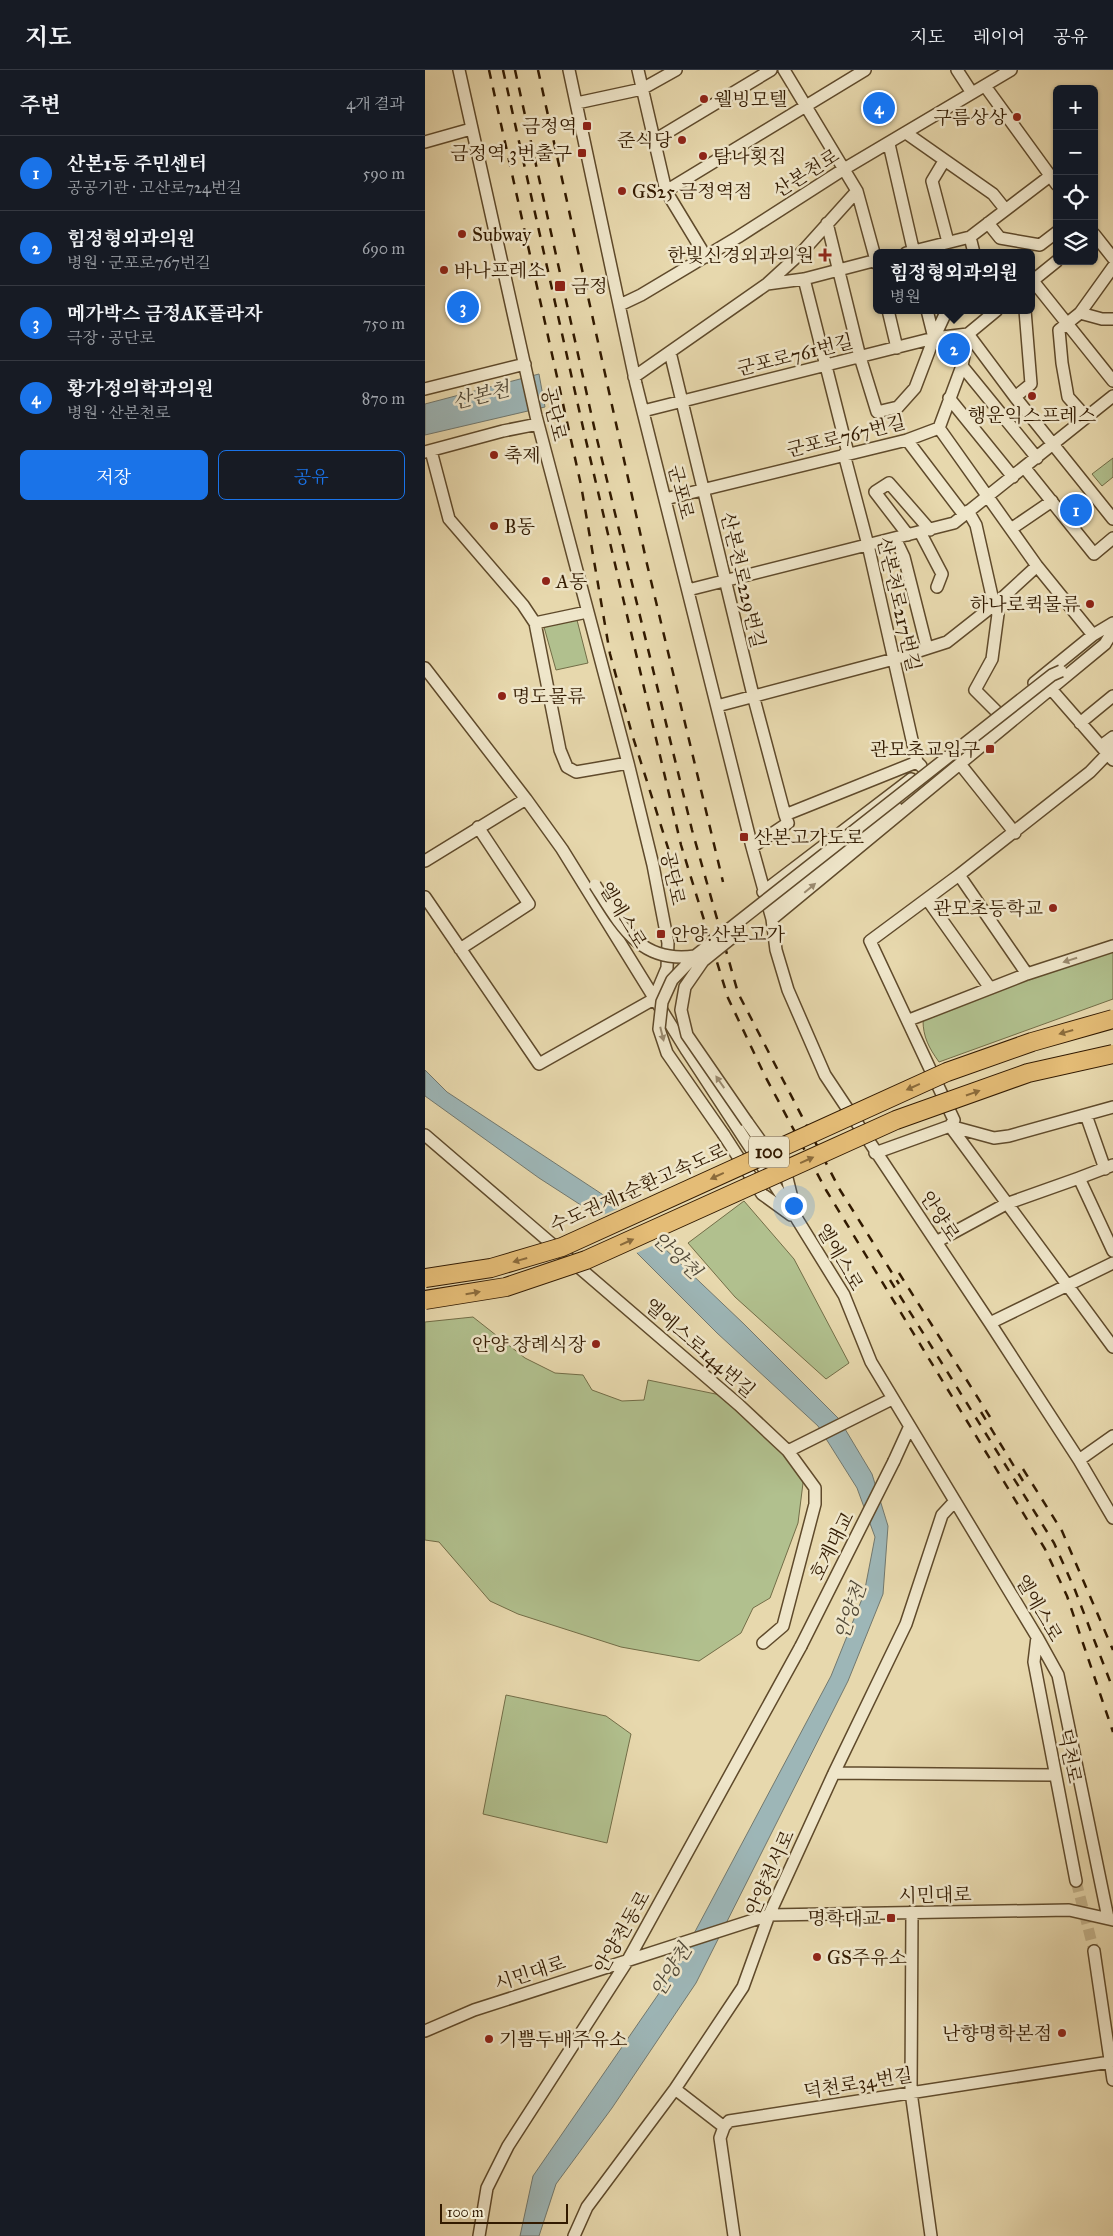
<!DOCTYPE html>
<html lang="ko">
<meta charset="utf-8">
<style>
:root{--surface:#171b24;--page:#242831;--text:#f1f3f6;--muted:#9ea1a6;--line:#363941;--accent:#1a73e8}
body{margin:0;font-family:"IM FELL Great Primer","Noto Serif KR",serif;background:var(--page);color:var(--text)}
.controls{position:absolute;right:15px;top:15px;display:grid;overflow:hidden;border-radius:8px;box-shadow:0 1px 4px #0004}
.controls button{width:45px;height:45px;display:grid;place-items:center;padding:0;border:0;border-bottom:1px solid var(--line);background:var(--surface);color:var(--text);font:25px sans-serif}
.scale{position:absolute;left:15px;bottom:12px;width:128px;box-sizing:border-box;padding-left:5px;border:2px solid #321a00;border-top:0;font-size:14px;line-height:18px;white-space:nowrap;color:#321a00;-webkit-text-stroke:4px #efe6ca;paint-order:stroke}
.you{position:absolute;left:368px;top:1135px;width:18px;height:18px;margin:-12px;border:4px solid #fff;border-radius:50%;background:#1a73e8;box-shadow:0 0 0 8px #1a73e833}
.badge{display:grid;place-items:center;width:32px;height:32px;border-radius:50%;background:var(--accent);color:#fff;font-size:16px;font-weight:700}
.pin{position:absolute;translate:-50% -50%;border:2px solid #fff;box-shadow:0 1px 5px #0006}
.popup{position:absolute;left:448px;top:179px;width:162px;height:65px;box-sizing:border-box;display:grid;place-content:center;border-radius:8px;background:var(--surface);filter:drop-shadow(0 1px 4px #0005);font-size:16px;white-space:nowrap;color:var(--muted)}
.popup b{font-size:19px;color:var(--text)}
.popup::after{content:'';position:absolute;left:50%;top:100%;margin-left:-10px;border:10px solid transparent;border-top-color:var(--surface)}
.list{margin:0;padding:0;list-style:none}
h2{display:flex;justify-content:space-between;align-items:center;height:65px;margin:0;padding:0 20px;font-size:21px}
h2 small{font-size:16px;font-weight:400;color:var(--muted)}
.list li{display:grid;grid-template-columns:32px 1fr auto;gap:15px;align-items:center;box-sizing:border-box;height:75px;padding:0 20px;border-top:1px solid var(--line)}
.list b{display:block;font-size:19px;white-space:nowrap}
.list p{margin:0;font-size:16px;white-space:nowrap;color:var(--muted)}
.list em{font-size:16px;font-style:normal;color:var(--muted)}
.actions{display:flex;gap:10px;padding:15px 20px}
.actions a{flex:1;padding:11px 0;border:1px solid var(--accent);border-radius:8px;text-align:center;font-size:18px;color:var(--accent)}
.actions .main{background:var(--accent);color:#fff}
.icon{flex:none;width:28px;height:28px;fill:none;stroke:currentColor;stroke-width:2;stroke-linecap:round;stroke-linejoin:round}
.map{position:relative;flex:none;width:688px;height:2166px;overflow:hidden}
header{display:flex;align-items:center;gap:30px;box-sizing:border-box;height:70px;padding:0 25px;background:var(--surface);border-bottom:1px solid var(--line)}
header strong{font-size:24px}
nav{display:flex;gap:28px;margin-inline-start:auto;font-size:18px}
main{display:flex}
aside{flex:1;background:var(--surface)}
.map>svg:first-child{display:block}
</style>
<header>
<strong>지도</strong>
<nav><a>지도</a><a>레이어</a><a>공유</a></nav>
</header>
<main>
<aside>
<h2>주변<small>4개 결과</small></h2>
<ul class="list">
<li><span class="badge">1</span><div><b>산본1동 주민센터</b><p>공공기관 · 고산로724번길</p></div><em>590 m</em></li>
<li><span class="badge">2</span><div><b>힘정형외과의원</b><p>병원 · 군포로767번길</p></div><em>690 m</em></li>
<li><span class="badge">3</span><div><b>메가박스 금정AK플라자</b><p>극장 · 공단로</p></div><em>750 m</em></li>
<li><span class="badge">4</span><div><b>황가정의학과의원</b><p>병원 · 산본천로</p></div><em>870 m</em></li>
</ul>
<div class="actions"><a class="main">저장</a><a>공유</a></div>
</aside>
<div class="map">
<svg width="688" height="2166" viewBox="0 0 688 2166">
<rect width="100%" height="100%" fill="#e7d8ad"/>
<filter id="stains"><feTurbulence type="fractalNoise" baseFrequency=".004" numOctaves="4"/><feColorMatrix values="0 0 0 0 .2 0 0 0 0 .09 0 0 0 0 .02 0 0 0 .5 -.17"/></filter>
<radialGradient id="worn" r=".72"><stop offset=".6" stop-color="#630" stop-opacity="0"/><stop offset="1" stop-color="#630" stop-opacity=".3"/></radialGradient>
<path fill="#b1c08e" stroke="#726d47" d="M688 388V407L677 416 667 404Z
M152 550 163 593 131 600 119 557Z
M688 880V929L514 992C504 978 498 967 498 950L608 906Z
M319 1131 369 1189 424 1293 401 1309 310 1227 263 1173Z
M48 1247 100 1288 130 1303 158 1305 167 1320 197 1331 219 1330 223 1310 305 1327 380 1397 373 1453 345 1528 328 1538 316 1563 274 1591 196 1577 93 1544 65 1531 14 1472 0 1470V1252Z
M81 1625 181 1646 206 1664 182 1773 58 1744Z"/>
<path fill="#9db6b7" stroke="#72786e" d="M114 304 120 337 0 365V334Z
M0 1000 22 1022 195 1136 319 1254 414 1349 447 1404 463 1456 458 1524 423 1611 271 1913 187 2038 131 2114 114 2166H95L108 2106 248 1903 406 1606 439 1524 450 1467 432 1418 393 1356 292 1263 179 1150 114 1108 0 1026Z"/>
<path fill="#e7d8ad" d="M199 1136 236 1172 209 1184 171 1148Z"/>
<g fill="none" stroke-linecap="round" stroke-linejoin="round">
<path stroke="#c3b28a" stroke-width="11" stroke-dasharray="11 5.5" stroke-linecap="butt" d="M651 1811 669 1881"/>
<g stroke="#5f4a2b" stroke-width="14">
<path id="minor" d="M144 0 211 314 327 777 347 849 351 880 363 920 400 1005 565 1253 654 1390 688 1448
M213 0 241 121 281 187
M359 0 432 121 452 194
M532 0 547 23
M560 16 632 115
M152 33 217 19 251 0
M481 63 568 124 580 139
M228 71 346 0
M0 72 46 59
M464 74 489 183
M519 91 507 111 523 172
M241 121 440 0
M402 153 435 287 452 342 473 337 490 318 509 268 522 240
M563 153 575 168 615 175 632 162
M669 164 688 188
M545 167 549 183
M481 183 545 167 625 106
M379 209 423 383
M608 211 688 311
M606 212 632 191
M342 214 379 209 452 190
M195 235 216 225 313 167 419 99 586 0
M463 240 472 278
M502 240 509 268
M655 243 688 197
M543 264 590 327 688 449
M245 282 328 625 360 745
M537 296 612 388
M209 307 342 214 378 181 432 121
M0 319 100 294
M590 327 606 314 600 240
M524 328 588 407
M218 341 509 268 543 264 572 240
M661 347 643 327 637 293 634 260 655 243 677 249H688
M514 358 612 496 668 565
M482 370 539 445
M6 381 24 449 98 535 110 553 135 680 142 697 151 702 203 693
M0 382 78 361 113 354
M419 384 443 475 492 692
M599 397 669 484 688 468
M240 429 482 370 514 358 537 296 543 264
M543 441 551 455 569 535 573 544 567 589 550 620 572 642
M586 459 627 431
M495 462 517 504 512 517
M483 465 450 422 464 413 505 460
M470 468 479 487 502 578
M263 520 529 453 688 326
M110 553 162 542
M0 598 101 729 137 779 262 981 372 1149 419 1225 446 1292 612 1567 633 1605 683 1848
M609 613 668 565 688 553
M626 619 688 690
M292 636 469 589 522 572 574 531 612 496
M655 653 688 626
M676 676 688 667
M535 694 590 763
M327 777 363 753 360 745 492 692 496 696
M0 791 101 729
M534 805 665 702 688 678
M338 822 486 709
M0 827 114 994 229 929 242 898 243 873 228 795 203 693 111 346 34 0
M502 829 565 918
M350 834 471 737
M347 849 680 574 688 561
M35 879 104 834 53 757
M484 950 602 904 688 876
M661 1045 680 1099
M322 1052 362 1108 370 1140
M525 1056 688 1277
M525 1056 569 1068 584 1066 688 1037
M0 1065 314 1335 363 1381 390 1418V1434L358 1556 338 1573
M299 1065 337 1124 366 1145
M450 1083 525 1056 529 1050 445 871 534 805 602 904
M654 1108 688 1095
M511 1172 581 1134 654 1108 688 1181
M565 1253 688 1193
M363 1381 467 1329
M654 1390 688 1366
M469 1391 484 1358
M612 1567 609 1592 651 1811
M409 1703 630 1705
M487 1842 486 2022 506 2166
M669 1881 688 2010
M0 1961 49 1940 344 1845 644 1840 688 1850
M250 2019 299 2057
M54 2166 62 2118 83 2076 203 1890 376 1576
M149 2166 162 2137 250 2019 318 1917 344 1845 409 1703 481 1554 517 1445 530 1431
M309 2166 295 2068 299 2057 304 2051 685 1992"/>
</g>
<use href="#minor" stroke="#efe6ca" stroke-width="11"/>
<path stroke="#321a00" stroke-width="2.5" stroke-dasharray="9 9" stroke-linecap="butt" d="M64 0 156 415 185 584 207 664 262 838
M78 0 159 362 256 775 303 928 340 1006 401 1120 620 1479 642 1526 688 1662
M90 0 170 361 267 760 313 923 415 1120 474 1214
M113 0 222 494 298 812
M474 1203 565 1347
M465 1210 629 1473 650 1520 688 1619
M556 1342 598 1411
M598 1399 637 1461 688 1580"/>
<g stroke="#5f4a2b" stroke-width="14" stroke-linecap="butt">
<path id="minor-bridge" d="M170 815C196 856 215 894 270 886
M309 866 278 891 260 917 256 940 262 965 322 1052
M299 1065 242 983 234 959 237 932 247 910 270 886 627 605 636 601
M376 1576 469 1391"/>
</g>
<g stroke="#321a00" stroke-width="20" stroke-linecap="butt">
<path id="highway-bridge" d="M0 1208 66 1198 137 1177 522 1002 607 972 688 949
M0 1230 81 1217 161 1190 471 1050 603 1003 688 984"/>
</g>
<use href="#minor-bridge" stroke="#efe6ca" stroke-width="11"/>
<use href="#highway-bridge" stroke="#e4bc76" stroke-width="18"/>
</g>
<defs><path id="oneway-solid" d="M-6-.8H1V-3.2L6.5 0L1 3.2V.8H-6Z" transform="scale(1.25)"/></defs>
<g fill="#9a8a6f">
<use href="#oneway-solid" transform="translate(385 818) rotate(-40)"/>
<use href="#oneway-solid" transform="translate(645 890) rotate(162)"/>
<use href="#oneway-solid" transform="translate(237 964) rotate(76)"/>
<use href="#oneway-solid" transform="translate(295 1012) rotate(-125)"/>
</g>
<g fill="#8b6b3b">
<use href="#oneway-solid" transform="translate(641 962) rotate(164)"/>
<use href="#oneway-solid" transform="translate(488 1017) rotate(156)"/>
<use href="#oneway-solid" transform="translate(548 1023) rotate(-19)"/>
<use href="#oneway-solid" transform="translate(382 1090) rotate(-24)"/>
<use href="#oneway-solid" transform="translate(292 1106) rotate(155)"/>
<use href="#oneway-solid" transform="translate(202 1172) rotate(-24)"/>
<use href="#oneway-solid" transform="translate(95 1190) rotate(164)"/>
<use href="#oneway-solid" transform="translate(48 1223) rotate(-10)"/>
</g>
<g fill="#8f2418" stroke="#efe6ca" stroke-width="2">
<circle cx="279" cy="29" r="5"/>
<circle cx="592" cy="47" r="5"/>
<rect x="157" y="51" width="10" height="10" rx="2.5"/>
<circle cx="257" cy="70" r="5"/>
<rect x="152" y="78" width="10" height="10" rx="2.5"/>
<circle cx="278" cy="86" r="5"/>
<circle cx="197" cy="121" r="5"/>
<circle cx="37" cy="164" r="5"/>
<path d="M397.5 177.5h5v5h5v5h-5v5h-5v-5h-5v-5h5z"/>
<circle cx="19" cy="200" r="5"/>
<rect x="129" y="210" width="12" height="12" rx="2.5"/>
<circle cx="607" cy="326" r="5"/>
<circle cx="69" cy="385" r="5"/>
<circle cx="69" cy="456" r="5"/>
<circle cx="121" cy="511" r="5"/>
<circle cx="665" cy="534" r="5"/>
<circle cx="77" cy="626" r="5"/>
<rect x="560" y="674" width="10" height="10" rx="2.5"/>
<rect x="314" y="762" width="10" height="10" rx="2.5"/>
<circle cx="628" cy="838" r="5"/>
<rect x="231" y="859" width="10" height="10" rx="2.5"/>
<circle cx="171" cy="1274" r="5"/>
<rect x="461" y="1843" width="10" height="10" rx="2.5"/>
<circle cx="392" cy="1887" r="5"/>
<circle cx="637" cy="1963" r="5"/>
<circle cx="64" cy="1969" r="5"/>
</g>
<g text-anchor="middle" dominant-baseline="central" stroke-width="5" stroke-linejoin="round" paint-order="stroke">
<rect fill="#efe6ca" stroke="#6b573d" stroke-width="1" x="324" y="1066.5" width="40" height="31" rx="4"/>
<g font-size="18" font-weight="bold" fill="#321a00">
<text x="344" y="1082">100</text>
</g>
<g font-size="19" fill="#321a00" stroke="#efe6ca" text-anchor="start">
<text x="289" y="29">웰빙모텔</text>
<text x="582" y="47" text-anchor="end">구름상상</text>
<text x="152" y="56" text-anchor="end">금정역</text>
<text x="247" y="70" text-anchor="end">준식당</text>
<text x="147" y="83" text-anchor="end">금정역 3번출구</text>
<text x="288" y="86">탐나횟집</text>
<text x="207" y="121">GS25 금정역점</text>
<text x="47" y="164">Subway</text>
<text x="389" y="185" text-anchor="end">한빛신경외과의원</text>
<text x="29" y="200">바나프레소</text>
<text x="146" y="216">금정</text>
<text x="607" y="345" text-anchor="middle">행운익스프레스</text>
<text x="79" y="385">축제</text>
<text x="79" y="456">B동</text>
<text x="131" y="511">A동</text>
<text x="655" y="534" text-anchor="end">하나로퀵물류</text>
<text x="87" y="626">명도물류</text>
<text x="555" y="679" text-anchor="end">관모초교입구</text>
<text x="329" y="767">산본고가도로</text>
<text x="618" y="838" text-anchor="end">관모초등학교</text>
<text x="246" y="864">안양.산본고가</text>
<text x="161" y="1274" text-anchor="end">안양 장례식장</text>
<text x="456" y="1848" text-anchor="end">명학대교</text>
<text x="402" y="1887">GS주유소</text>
<text x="627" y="1963" text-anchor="end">난향명학본점</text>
<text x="74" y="1969">기쁨두배주유소</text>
</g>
<g font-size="19" fill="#321a00" stroke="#efe6ca">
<text transform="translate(381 103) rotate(-32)">산본천로</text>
<text transform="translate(370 285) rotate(-14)">군포로761번길</text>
<text transform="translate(129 344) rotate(77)">공단로</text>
<text transform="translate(421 366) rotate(-14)">군포로767번길</text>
<text transform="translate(256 422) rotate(76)">군포로</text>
<text transform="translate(318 510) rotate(77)">산본천로229번길</text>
<text transform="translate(474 534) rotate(77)">산본천로217번길</text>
<text transform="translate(248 808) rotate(78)">공단로</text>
<text transform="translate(198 845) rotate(59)">엘에스로</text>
<text transform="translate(213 1118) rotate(-24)">수도권제1순환고속도로</text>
<text transform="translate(515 1146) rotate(57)">안양로</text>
<text transform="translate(415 1187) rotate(60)">엘에스로</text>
<text transform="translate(275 1278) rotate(41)">엘에스로144번길</text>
<text transform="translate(407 1476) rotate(-63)">호계대교</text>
<text transform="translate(614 1538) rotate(60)">엘에스로</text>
<text transform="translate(645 1686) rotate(79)">덕천로</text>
<text transform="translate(345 1803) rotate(-66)">안양천서로</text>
<text transform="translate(510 1825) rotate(-1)">시민대로</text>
<text transform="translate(197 1862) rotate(-60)">안양천동로</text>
<text transform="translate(105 1903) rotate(-18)">시민대로</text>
<text transform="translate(433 2013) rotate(-9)">덕천로34번길</text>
</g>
<g font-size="20" font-style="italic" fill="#524937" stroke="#efe6ca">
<text transform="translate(56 325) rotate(-14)">산본천</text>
<text transform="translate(252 1185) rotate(43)">안양천</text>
<text transform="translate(425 1541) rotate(-71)">안양천</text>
<text transform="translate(246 1900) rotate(-58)">안양천</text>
</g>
</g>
<rect width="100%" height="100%" filter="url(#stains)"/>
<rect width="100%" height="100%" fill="url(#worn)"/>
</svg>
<div class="controls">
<button>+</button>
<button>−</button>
<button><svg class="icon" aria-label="locate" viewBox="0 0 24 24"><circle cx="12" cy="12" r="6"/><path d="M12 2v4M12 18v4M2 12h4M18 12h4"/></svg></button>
<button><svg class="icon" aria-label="layers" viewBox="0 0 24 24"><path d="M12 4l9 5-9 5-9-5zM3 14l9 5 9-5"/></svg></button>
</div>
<div class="scale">100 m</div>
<div class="you"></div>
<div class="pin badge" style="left:651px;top:440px">1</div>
<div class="pin badge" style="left:529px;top:279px">2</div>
<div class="popup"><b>힘정형외과의원</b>병원</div>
<div class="pin badge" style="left:38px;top:237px">3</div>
<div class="pin badge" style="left:454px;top:38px">4</div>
</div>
</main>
